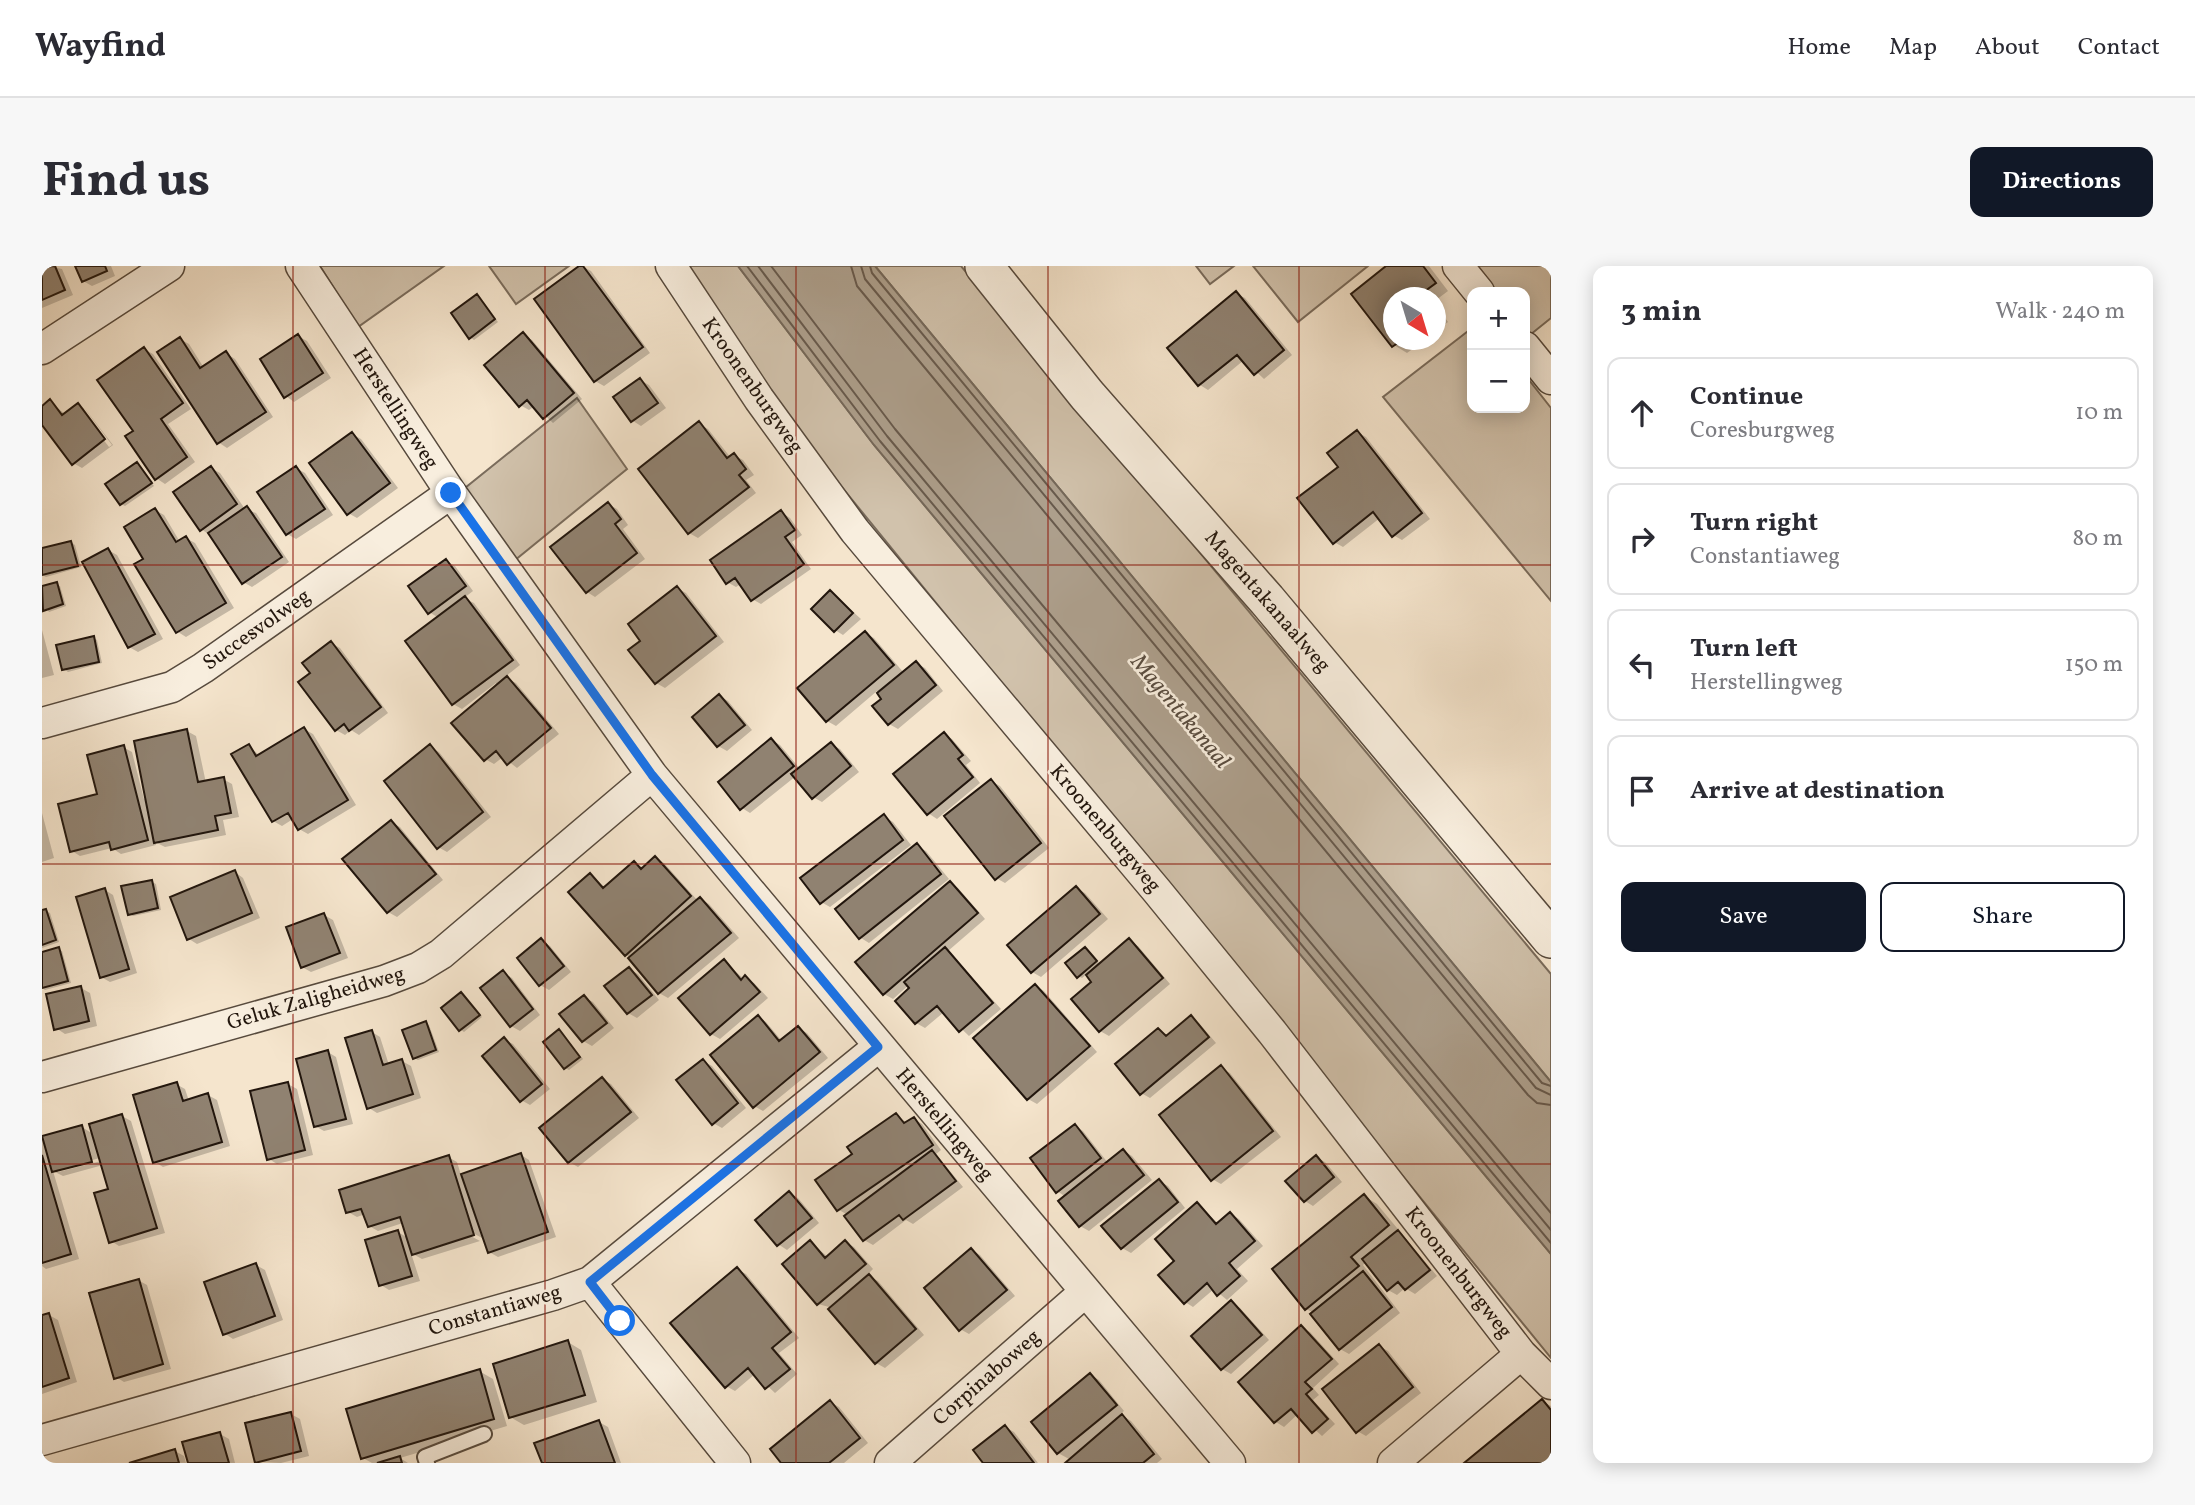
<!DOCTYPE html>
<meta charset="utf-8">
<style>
:root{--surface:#fff;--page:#f7f7f7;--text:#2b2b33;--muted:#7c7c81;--line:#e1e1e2;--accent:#111827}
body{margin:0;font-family:Vollkorn,serif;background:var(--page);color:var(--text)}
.controls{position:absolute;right:21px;top:21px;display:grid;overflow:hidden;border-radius:14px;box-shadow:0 4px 18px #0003}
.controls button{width:63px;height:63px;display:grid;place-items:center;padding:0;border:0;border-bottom:2px solid var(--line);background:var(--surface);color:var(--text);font:35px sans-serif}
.compass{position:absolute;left:1341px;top:21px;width:63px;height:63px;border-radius:50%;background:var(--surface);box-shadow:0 4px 18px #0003;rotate:142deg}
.stop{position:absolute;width:21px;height:21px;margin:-16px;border:5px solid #1a73e8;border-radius:50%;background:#fff}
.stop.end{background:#1a73e8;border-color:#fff;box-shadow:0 2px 7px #0008}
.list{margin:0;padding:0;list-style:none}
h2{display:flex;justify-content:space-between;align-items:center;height:91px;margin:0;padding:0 28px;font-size:30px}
h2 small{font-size:23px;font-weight:400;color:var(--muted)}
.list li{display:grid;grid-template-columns:46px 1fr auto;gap:21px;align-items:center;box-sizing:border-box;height:112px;margin:0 14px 14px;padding:0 14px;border:2px solid var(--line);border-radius:14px}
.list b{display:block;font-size:26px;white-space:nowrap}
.list p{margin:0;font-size:23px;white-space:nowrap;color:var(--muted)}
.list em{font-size:23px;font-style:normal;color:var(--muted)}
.actions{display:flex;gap:14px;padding:21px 28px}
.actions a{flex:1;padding:16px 0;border:2px solid var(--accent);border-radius:14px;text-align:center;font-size:24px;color:var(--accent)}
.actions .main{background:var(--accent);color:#fff}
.icon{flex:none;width:38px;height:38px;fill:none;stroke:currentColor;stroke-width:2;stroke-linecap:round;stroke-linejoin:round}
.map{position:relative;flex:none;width:1509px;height:1197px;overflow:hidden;border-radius:14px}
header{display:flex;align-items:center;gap:42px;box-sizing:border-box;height:98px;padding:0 35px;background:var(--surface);border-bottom:2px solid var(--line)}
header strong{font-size:33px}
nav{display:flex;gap:38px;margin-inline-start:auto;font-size:24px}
.intro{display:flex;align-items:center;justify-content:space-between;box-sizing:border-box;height:168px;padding:0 42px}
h1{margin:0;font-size:49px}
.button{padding:18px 32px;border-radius:14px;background:var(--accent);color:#fff;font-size:24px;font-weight:700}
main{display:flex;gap:42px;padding:0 42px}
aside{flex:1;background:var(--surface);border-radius:14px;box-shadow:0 4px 18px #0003}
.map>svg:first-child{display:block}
</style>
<header>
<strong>Wayfind</strong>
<nav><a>Home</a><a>Map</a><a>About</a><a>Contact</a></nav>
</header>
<div class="intro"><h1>Find us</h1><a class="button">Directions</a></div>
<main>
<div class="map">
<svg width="1509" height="1197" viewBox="0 0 1509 1197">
<rect width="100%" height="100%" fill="#f5e5cd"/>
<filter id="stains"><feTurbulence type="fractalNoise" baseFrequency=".00286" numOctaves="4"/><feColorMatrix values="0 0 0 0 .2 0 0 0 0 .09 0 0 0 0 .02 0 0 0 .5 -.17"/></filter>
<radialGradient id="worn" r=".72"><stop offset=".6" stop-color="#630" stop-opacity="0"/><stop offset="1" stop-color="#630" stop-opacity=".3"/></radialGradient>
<path fill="#d1c2ac" stroke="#7a6c5c" stroke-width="2" d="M278 0H402L316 61Z
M447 0H527L474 38Z
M643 0H696L832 179 1509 988V1092L772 187Z
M833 0H919L1509 708V816Z
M1154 0H1192L1168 18Z
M1211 0H1326L1256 56Z
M1435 0H1509V52L1483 73V26H1444Z
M1430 62V142H1483V109L1509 142V335L1341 131Z
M535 132 585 203 467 299 418 226Z"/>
<path fill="#ad9f8c" stroke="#756859" stroke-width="2" d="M696 0H833L1509 816V988L832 179Z"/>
<path fill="#0003" fill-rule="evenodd" d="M6 0 20 3 31 29 0 42V3Z
M35 0H69L73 10 50 20 41 15Z
M540 0 549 5 608 87 562 120 553 115 494 33Z
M1347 0H1387L1406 25 1394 34V32H1352V74H1383L1365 87 1352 79Z
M1194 27 1203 32 1250 89 1222 113 1202 94 1166 124 1158 119 1127 82Z
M435 30 456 56 432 74 428 71Z
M1394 39 1406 56 1394 65Z
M481 68 490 74 540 133 511 157 493 140 487 144 478 139Z
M256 70 265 75 289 112 252 136 244 130Z
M138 73 147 78 162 102 184 87 193 93 231 151 185 182 176 176Z
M102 83 111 88 149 143 126 158 153 196 123 218 114 212 93 165Z
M598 114 607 119 624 142 599 160 591 155Z
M8 136 23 148 36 139 44 144 71 179 40 202 31 197 0 156V142ZM38 143H43L70 179 67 181Z
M657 158 666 163 689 192 692 189 701 194 712 209 704 214 714 227 656 272 647 267Z
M1315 166 1324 171 1388 253 1360 274 1351 269 1338 252 1301 281 1292 276 1298 201Z
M310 168 319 173 356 222 315 252 306 247Z
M95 198 112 220 83 240 79 238Z
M169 202 178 207 203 243 214 247 247 296 210 321 201 316 168 269 159 263Z
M254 202 263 207 291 249 254 273 245 268Z
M566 238 575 243 586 259 581 263 603 293 553 331 545 326Z
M113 244 122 249 138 276 144 272 153 277 192 342 144 371 136 366 103 293Z
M739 246 748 252 760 269 750 276 769 303 719 338 710 333 699 318 694 321 685 316Z
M29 276 33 279 39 301 4 311 0 309V284Z
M66 284 75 289 121 373 96 386 87 381Z
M404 295 413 300 431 325 422 332 432 337 478 399 463 411 474 417 517 468 475 502 461 491 452 498 443 493 454 417 420 443 411 438 397 352 387 346Z
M14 318 18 320 24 340 7 346 0 334V322Z
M635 322 644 327 682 376 623 422 614 417 601 375Z
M789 326 819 353 801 369 793 364Z
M0 364 12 409 0 412Z
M823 367 832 372 862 407 874 397 883 402 901 425 856 463 847 458 842 433 835 425 794 460 785 455Z
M52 372 55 374 60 397 26 406 22 403Z
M289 377 298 382 346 447 317 469 309 464 303 469 294 464Z
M678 430 686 435 710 464 685 485 676 480 652 451Z
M262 463 271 468 314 539 266 568 257 563 251 553 240 560 231 555 207 480 218 490Z
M145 465 154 470 164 517 181 513 190 518 197 551 181 554 184 569 123 581 113 576 114 579 79 588 70 582 38 590 30 585 81 481 90 486 102 533 105 532Z
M902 468 910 473 929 495 924 499 938 517 895 553 886 547Z
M730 474 738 479 758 503 789 478 798 483 817 506 780 536 771 531 754 510 708 547 700 542Z
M388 481 397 486 449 551 405 586 396 581Z
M949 515 958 520 1007 582 963 617 954 612Z
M0 547 12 592 0 596Z
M842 550 851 556 869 579 788 641 779 636Z
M349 556 358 561 401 614 355 651 346 646 303 593Z
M875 580 884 585 907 613 827 677 819 672 795 644Z
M614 592 622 597 656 635 659 633 667 638 697 672 626 732 617 727 584 688 548 609 564 622 592 597 602 602Z
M193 606 201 612 218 652 155 678 147 673Z
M110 616 114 618 119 644 91 650 87 648Z
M908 617 916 622 943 653 906 685 959 743 927 770 902 746 883 762 874 757 870 723 867 719 851 733 842 728Z
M1034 622 1043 627 1066 653 999 711 990 706Z
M63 624 71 629 95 707 68 716 59 711Z
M4 645 8 647 17 676 0 682V646Z
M282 649 291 654 306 692 269 706 260 701Z
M500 675 508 680 529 706 507 724 498 719Z
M1087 675 1096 680 1128 718 1067 770 1058 765 1052 716 1045 708 1040 712 1036 710 1043 683 1059 699Z
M16 683 20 685 29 717 3 724 0 722V688Z
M682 695 702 713 712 717 726 732 678 773 669 768Z
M587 703 596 708 617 734 595 752 586 747Z
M461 707 470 712 498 749 478 765 469 760Z
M994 720 1002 725 1055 786 995 838 986 833Z
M39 722 48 727 55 760 23 768 14 762Z
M419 728 440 751 422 766 419 764Z
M542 731 551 736 572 762 550 780 541 775Z
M716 751 724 756 740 775 756 762 765 767 786 792 721 845 712 840Z
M1149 752 1157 757 1174 777 1108 832 1099 827 1117 764 1127 770Z
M384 757 387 759 397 786 376 794 372 792Z
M517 765 541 793 527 804 523 802Z
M330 766 338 771 347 799 360 795 369 800 379 832 335 847 327 842Z
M462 773 471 778 508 823 488 839 479 834Z
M286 786 294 791 311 858 282 865 273 860Z
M661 795 670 800 704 842 680 862 671 857Z
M1179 802 1188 807 1239 871 1179 918 1170 913Z
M560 813 569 818 597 852 536 901 527 896Z
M134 818 143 823 147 835 166 829 175 834 188 880 121 901 113 896Z
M246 818 255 823 271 889 235 898 227 893Z
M854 849 865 857 872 853 880 858 899 884 894 888 921 921 871 958 864 954 831 979 822 974 806 949 797 944 813 889Z
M80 850 89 855 123 967 77 980 69 975 68 924 61 899 21 910 11 905 37 993 4 1003 0 1000V869L2 872 40 861 51 868ZM58 892 59 895 16 906V903Z
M1033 860 1041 865 1066 897 1082 885 1090 890 1110 914 1047 965 1038 960 1024 931 1015 925Z
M479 889 487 894 514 971 456 991 447 986 442 973 425 964 423 967 438 975 380 993 369 987 378 1015 347 1024 339 1019 356 966 366 972 361 957 336 965 327 960 323 948 315 951 306 946 406 891 415 896 419 909Z
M1274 891 1283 896 1300 916 1271 940 1263 935Z
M1117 915 1126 920 1143 942 1089 987 1080 982Z
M747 927 756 932 777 957 745 984 736 978Z
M1322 930 1335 938 1395 1010 1373 1028 1363 1022 1355 1029 1346 1024 1324 996 1321 999 1358 1047 1307 1088 1298 1083 1272 1047 1264 1043Z
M1155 938 1177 958 1189 948 1197 953 1221 980 1195 1003 1206 1015 1185 1034 1172 1023 1151 1041 1143 1036 1134 995Z
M768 976 786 991 803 976 812 981 831 1003 825 1009 836 1015 882 1069 843 1102 834 1097 787 1041 776 1038Z
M930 984 938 989 973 1030 927 1068 918 1063Z
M214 999 223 1004 241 1054 191 1073 182 1067Z
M695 1003 704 1008 757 1072 737 1087 755 1108 733 1127 713 1108 693 1125 684 1120Z
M96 1014 105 1019 129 1103 82 1116 74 1111Z
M1189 1037 1198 1042 1227 1074 1189 1108 1180 1103 1151 1070Z
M7 1049 16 1054 35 1116 0 1128V1051Z
M1259 1061 1268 1066 1297 1098 1271 1122 1277 1129 1271 1134 1293 1158 1280 1170 1256 1148 1242 1161 1234 1156 1198 1116Z
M526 1076 539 1084 555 1136 482 1159 468 1151Z
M1337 1080 1346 1085 1379 1127 1324 1170 1315 1165Z
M437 1105 451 1113 465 1160 358 1192 366 1197H330L321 1192Z
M1049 1109 1057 1114 1082 1145 1078 1148 1089 1155 1120 1193 1115 1197H1025L1027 1193 1016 1187 991 1156Z
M1500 1135 1509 1140V1197H1425Z
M788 1136 797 1141 826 1177 802 1197H741Z
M249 1148 258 1153 267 1190 239 1197 214 1196Z
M557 1156 566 1161 579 1197H501Z
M963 1161 972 1166 996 1197H943Z
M178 1168 187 1173 193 1197H148Z
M133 1185 142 1190 144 1197H93Z"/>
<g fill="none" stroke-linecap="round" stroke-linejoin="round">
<path stroke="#685a4c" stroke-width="2" d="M705 0 838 175 1509 977
M716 0 845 170 1509 964
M729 0 853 163 1509 947
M809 0 815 20 1486 829 1495 837 1509 839
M819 0 823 13 1494 822 1509 829
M828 0 830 7 1500 817 1509 820"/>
</g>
<path fill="#908271" stroke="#22160d" stroke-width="2" d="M13 0 23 24 0 34V1Z
M33 0H63L65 5 40 16Z
M537 0H541L601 81 552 116 492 33Z
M1344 0H1381L1394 17 1379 28 1381 32H1352V74H1360L1350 81 1309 28Z
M1194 25 1242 84 1212 109 1195 89 1156 120 1125 82Z
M435 28 453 53 427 73 409 47Z
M481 66 532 127 501 153 485 134 477 141 442 99Z
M256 68 281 107 242 132 218 93Z
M138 71 158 102 184 85 224 146 175 178 115 86Z
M102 81 141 137 119 153 145 191 113 214 83 170 91 165 55 114Z
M598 112 616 137 589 156 571 131Z
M8 133 20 149 36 137 63 173 30 199 0 159V140Z
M657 155 685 192 692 187 704 203 697 209 707 221 646 268 596 203Z
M1315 164 1380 247 1350 271 1331 246 1291 278 1255 232 1296 201 1285 187Z
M310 166 348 217 305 249 267 197Z
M95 196 110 217 78 239 63 218Z
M169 200 195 238 158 265 131 226Z
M254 200 283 243 244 269 215 226Z
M566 236 579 253 573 258 595 287 544 327 508 281Z
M205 240 240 291 200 318 166 267Z
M113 242 134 276 144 270 184 337 134 367 92 298 101 293 82 261Z
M739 244 753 264 743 271 762 298 709 335 693 312 684 318 668 294Z
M29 275 36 300 0 309V282Z
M66 282 113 368 86 382 40 296Z
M404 293 424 320 386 348 366 320Z
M15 316 21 338 1 345 0 320Z
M635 320 674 370 613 418 586 384 598 375 586 358Z
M788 324 811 347 792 366 769 343Z
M423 330 471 394 410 439 363 375Z
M823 365 852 399 784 456 755 422Z
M52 370 57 396 20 404 14 379Z
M289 375 339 441 307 465 302 458 293 465 256 416 268 407 260 397Z
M874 395 894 419 846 459 830 440 839 433 835 427Z
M465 410 509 462 465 499 454 485 442 495 409 457Z
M677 428 703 459 675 481 650 451Z
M262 461 306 534 256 564 246 547 230 556 189 488 207 478 214 490Z
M145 463 156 516 182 511 189 547 173 550 176 564 112 577 92 475Z
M902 466 921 489 916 493 931 511 885 549 851 508Z
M729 472 752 500 698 544 676 516Z
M789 476 809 500 770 533 749 508Z
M388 478 441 546 395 583 342 515Z
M82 479 106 574 69 584 67 576 28 586 16 538 55 528 45 489Z
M949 513 999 577 953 614 902 550Z
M842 548 861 574 778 638 758 612Z
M349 554 394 608 345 647 300 593Z
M875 577 899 608 817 673 793 643Z
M613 590 649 630 583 690 526 626 548 607 561 622 592 595 599 603Z
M193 604 210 647 145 674 128 631Z
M110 614 116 642 86 649 79 620Z
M908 615 936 647 841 729 813 696Z
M1034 620 1058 648 989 707 965 679Z
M63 622 87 703 58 712 34 631Z
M658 631 689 667 616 728 586 692Z
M4 643 14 674 0 679V644Z
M282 647 298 687 259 702 244 661Z
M499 672 522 700 497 720 475 692Z
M1087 672 1121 712 1057 766 1029 733 1049 716 1044 709Z
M17 681 26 715 0 722V686Z
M903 681 951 737 917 766 895 740 873 758 853 735 867 722 862 716Z
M1043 681 1055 695 1035 712 1023 697Z
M682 693 699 714 703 709 718 726 668 769 636 732Z
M587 701 610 729 585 748 562 720Z
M461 704 491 743 468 761 438 722Z
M993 718 1048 780 985 834 931 772Z
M39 720 47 755 12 764 4 728Z
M419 726 438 749 417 765 399 742Z
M542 729 565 757 540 776 517 748Z
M716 749 737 775 756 760 778 786 711 842 668 789Z
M1149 749 1167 771 1098 829 1073 798 1116 762 1124 770Z
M384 755 394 784 371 793 360 764Z
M517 763 538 791 522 803 501 776Z
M330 764 341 799 360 793 371 828 325 843 303 772Z
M462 771 500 818 478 836 440 790Z
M286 784 304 853 272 861 254 793Z
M661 793 696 837 670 859 634 814Z
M1179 799 1231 865 1169 915 1117 849Z
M560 811 589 846 526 897 497 862Z
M135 816 141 835 166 827 180 876 111 897 91 829Z
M246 816 263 884 225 894 208 825Z
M854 847 862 857 872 851 891 879 795 945 773 914 810 888 805 881Z
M80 848 115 962 67 977 52 927 66 923 47 858Z
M1033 858 1059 892 1014 927 988 892Z
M40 859 50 896 10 906 0 870Z
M1081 883 1102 909 1037 961 1016 935Z
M890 884 914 915 861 954 857 949 821 975 802 950Z
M479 887 506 966 446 987 419 908Z
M0 889 29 988 0 997Z
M407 889 432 969 370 989 358 951 326 961 319 943 304 947 297 924Z
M1274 889 1292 911 1262 936 1243 915Z
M1117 913 1136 936 1079 983 1059 960Z
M747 925 770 952 735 980 713 954Z
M1322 928 1347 959 1309 991 1317 1000 1263 1044 1230 1003Z
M1155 936 1174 958 1188 946 1213 975 1187 997 1198 1010 1175 1030 1165 1017 1142 1038 1116 1009 1132 995 1113 973Z
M356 964 370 1010 337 1020 323 974Z
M1356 964 1388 1004 1363 1024 1356 1016 1345 1025 1320 993Z
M768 974 783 992 803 974 824 998 775 1039 740 998Z
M929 982 965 1024 917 1065 882 1022Z
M214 997 233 1050 181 1069 162 1016Z
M695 1001 749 1066 730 1082 748 1103 723 1123 706 1102 683 1122 628 1057Z
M1321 1005 1350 1041 1297 1084 1268 1048Z
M827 1008 874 1063 833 1098 786 1043Z
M97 1013 121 1098 72 1113 47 1027Z
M1189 1034 1220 1069 1179 1104 1149 1070Z
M7 1047 27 1112 0 1121V1049Z
M1259 1059 1290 1093 1263 1116 1270 1123 1264 1128 1286 1153 1270 1167 1249 1143 1232 1157 1196 1116Z
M526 1074 543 1129 467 1152 451 1098Z
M1337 1078 1371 1121 1314 1167 1280 1123Z
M438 1103 452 1153 319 1193 304 1143Z
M1048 1107 1075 1139 1015 1188 989 1156Z
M1500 1133 1509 1144V1192L1503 1197H1422Z
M788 1134 818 1172 787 1197H739L728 1183Z
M249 1146 259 1185 213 1197 203 1157Z
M1080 1148 1112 1188 1101 1197H1023Z
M557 1154 573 1197H500L492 1177Z
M963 1159 992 1197H941L931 1184Z
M178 1166 187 1197H146L140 1176Z
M133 1183 137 1197H87Z
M358 1190 360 1197H335Z"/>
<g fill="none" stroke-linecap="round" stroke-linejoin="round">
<g stroke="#574a3d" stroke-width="18">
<path id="service" d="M385 1197 383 1191 442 1168"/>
</g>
<g stroke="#574a3d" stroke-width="33">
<path id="minor" d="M259 0 409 227 610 509 1188 1197
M629 0 717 133 813 265 1115 625 1230 766 1479 1088 1509 1118
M1416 0 1437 26
M1483 81 1509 113
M0 83 127 0
M0 457 130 421 161 402 409 227
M0 811 342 715 376 702 399 688 610 509
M548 1016 693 1197
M0 1174 511 1029 548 1016 836 781
M848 1197 1043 1026
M1351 1197 1479 1088"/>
</g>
<g stroke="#574a3d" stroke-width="40">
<path id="tertiary" d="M942 0 1045 129 1225 334 1509 673"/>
</g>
<use href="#service" stroke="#f8eede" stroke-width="14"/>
<use href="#minor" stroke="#f8eede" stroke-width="30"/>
<use href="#tertiary" stroke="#f8eede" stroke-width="37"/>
</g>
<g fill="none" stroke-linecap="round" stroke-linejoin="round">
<path stroke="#1a73e8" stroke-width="9" d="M409 227 610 509 836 781 548 1016 578 1055"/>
</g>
<path fill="none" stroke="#8f2418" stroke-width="2" stroke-opacity="0.55" d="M251 0V1197M503 0V1197M754 0V1197M1006 0V1197M1257 0V1197M0 299H1509M0 598H1509M0 898H1509"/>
<g text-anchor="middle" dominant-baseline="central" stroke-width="5" stroke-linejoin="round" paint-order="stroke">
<g font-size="21" fill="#22160d" stroke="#f8eede">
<text transform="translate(710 120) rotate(55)">Kroonenburgweg</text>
<text transform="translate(353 143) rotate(57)">Herstellingweg</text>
<text transform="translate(1225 336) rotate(49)">Magentakanaalweg</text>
<text transform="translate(215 364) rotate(-35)">Succesvolweg</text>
<text transform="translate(1063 563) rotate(50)">Kroonenburgweg</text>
<text transform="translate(274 733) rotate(-16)">Geluk Zaligheidweg</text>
<text transform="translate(902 859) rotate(50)">Herstellingweg</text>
<text transform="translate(1416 1007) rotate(52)">Kroonenburgweg</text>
<text transform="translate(453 1045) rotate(-16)">Constantiaweg</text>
<text transform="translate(945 1112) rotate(-41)">Corpinaboweg</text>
</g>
<g font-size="23" font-style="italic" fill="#5a4d40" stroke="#f8eede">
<text transform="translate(1138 446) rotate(50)">Magentakanaal</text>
</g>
</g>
<rect width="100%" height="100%" filter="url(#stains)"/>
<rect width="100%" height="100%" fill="url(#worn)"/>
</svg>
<div class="controls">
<button>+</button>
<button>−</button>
</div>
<svg class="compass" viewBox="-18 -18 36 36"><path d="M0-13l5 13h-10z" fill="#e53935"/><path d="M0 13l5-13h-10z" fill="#7c7c81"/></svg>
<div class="stop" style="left:578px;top:1055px"></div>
<div class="stop end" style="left:409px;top:227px"></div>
</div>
<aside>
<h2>3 min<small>Walk · 240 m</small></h2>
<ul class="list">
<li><svg class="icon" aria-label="ahead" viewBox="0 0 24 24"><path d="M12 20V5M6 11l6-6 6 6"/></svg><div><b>Continue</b><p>Coresburgweg</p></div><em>10 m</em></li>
<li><svg class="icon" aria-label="right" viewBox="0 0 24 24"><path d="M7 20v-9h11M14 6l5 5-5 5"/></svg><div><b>Turn right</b><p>Constantiaweg</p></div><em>80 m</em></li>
<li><svg class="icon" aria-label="left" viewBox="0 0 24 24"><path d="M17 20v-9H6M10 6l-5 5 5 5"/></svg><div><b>Turn left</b><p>Herstellingweg</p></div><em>150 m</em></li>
<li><svg class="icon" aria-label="arrive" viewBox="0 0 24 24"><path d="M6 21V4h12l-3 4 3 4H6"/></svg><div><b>Arrive at destination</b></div></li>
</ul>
<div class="actions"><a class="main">Save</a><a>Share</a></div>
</aside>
</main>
